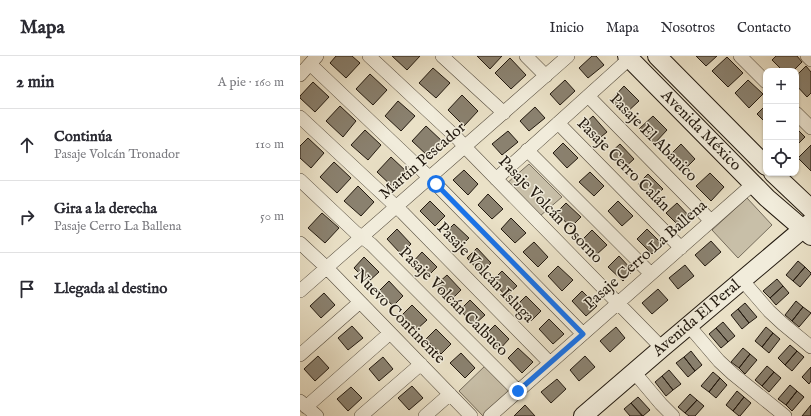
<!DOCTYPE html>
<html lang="es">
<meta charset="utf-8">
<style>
:root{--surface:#fff;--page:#f7f7f7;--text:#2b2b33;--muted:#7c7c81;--line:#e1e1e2}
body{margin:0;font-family:"IM FELL English",serif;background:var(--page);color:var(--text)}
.controls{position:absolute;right:12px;top:12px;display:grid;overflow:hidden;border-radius:8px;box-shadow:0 1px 3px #0004}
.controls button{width:36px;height:36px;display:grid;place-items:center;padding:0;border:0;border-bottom:1px solid var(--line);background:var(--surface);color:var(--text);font:20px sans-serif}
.stop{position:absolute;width:12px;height:12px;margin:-9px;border:3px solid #1a73e8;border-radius:50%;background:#fff}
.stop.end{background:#1a73e8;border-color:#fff;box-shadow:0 1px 4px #0008}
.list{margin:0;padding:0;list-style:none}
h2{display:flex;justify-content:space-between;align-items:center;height:52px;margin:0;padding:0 16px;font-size:17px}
h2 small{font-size:13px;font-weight:400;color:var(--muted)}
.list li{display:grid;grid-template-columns:26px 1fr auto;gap:12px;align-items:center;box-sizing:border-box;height:72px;padding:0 16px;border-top:1px solid var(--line)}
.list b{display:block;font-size:15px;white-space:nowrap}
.list p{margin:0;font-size:13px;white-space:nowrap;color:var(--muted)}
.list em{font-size:13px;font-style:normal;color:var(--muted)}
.icon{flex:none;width:22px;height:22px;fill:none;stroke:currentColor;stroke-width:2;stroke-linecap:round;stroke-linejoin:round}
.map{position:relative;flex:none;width:511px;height:360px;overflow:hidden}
header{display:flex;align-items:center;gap:24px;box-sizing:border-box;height:56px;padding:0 20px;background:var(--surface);border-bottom:1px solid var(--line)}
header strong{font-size:19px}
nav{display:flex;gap:22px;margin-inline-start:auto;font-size:14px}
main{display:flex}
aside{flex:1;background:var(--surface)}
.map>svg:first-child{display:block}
</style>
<header>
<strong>Mapa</strong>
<nav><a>Inicio</a><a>Mapa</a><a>Nosotros</a><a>Contacto</a></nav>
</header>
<main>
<aside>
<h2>2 min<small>A pie · 160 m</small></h2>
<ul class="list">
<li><svg class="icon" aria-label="ahead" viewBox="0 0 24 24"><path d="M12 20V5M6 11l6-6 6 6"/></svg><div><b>Continúa</b><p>Pasaje Volcán Tronador</p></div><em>110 m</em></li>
<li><svg class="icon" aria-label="right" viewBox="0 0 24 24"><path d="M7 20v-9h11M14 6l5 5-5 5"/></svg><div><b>Gira a la derecha</b><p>Pasaje Cerro La Ballena</p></div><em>50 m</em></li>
<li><svg class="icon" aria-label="arrive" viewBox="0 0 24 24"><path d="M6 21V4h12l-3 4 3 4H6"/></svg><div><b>Llegada al destino</b></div></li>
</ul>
</aside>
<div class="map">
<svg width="511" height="360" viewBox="0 0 511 360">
<rect width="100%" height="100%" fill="#eae1c7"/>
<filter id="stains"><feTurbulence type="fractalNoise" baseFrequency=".005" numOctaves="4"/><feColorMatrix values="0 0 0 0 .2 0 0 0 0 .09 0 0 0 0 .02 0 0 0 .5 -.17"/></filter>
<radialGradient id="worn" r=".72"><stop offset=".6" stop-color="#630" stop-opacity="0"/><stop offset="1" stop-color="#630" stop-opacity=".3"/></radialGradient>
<path fill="#c8bfa8" stroke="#756c5c" d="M229 108 262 141 240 160 206 128Z
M447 142 472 169 438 202 412 174Z
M186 309 210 334 183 360 159 335Z"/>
<path fill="#8a816f" stroke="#22190f" d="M36 0H52L60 7 46 22 30 7Z
M92 0H120L107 14Z
M177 0H202L190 13Z
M292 0H296L304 9 288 22 279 12Z
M396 0H417L406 10Z
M476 0H497L502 6 493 15H483L472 4Z
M427 1 443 17 428 31 412 15Z
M210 2 226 19 211 33 195 17Z
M506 10 511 16V37L507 41 496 29V20Z
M133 12 150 27 136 42 119 27Z
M70 18 87 34 73 49 56 33Z
M265 24 275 35 260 49 250 38Z
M448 24 463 38 449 52 435 37Z
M13 26 29 41 15 56 0 42V40Z
M324 30 339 45 325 58 311 44Z
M162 39 178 55 164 70 148 54Z
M98 45 115 60 101 75 85 60Z
M466 49V67L457 58Z
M40 50 56 65 43 81 26 65Z
M235 51 245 62 229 75 220 65Z
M293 60 307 76 296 85 282 70Z
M353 60 367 74 354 88 339 73Z
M126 70 143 86 129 101 112 85Z
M496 72 505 81 496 90Z
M65 74 81 89 68 104 51 89Z
M208 75 218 86 202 99 192 88Z
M8 82 24 97 11 112 0 102V90Z
M263 87 278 102 267 112 253 97Z
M320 88 334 103 323 113 309 98Z
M381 88 395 103 382 116 367 102Z
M511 89V115L498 102Z
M91 101 108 117 94 132 77 116Z
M34 106 51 122 37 137 20 121Z
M164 114 178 128 168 139 153 124Z
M290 116 304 130 294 140 279 126Z
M410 117 424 131 411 145 396 130Z
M348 118 363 133 352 143 338 128Z
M58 130 74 146 61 160 44 145Z
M188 138 203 153 192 163 178 149Z
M130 145 145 160 135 170 120 155Z
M318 145 333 160 322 170 308 155Z
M266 147 281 161 271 171 256 157Z
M377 147 391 162 381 172 366 157Z
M22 157 39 172 25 187 8 172Z
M211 162 226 177 215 187 201 173Z
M154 168 169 182 158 193 144 178Z
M97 173 111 188 101 198 87 183Z
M347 173 362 188 352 198 337 183Z
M292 174 307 189 296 199 282 184Z
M411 185 421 196 405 210 395 199Z
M234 186 248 201 238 211 223 196Z
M177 192 191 207 181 217 167 202Z
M122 196 137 211 127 221 112 207Z
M319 200 333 215 323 225 308 211Z
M64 201 79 216 68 226 54 212Z
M498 205 505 211 493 225 486 219Z
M385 209 394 220 378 233 369 222Z
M258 210 273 224 262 235 248 220Z
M505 211 511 217V218L500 231 493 225Z
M202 215 217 230 206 240 192 225Z
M147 219 161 234 151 244 136 229Z
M477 223 483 230 470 242 463 235Z
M89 225 103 240 93 250 79 235Z
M483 230 489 237 476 249 470 242Z
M358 233 368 244 352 258 342 247Z
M282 235 297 250 286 260 272 245Z
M24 237 35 249 21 262 10 250Z
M226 240 241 255 231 265 216 250Z
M170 244 185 259 174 269 160 254Z
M496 245 503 251 492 265 485 259Z
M445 247 457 261 449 267 438 253Z
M112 249 127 264 116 274 102 259Z
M503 251 511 257 499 271 492 265Z
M438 253 449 267 442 273 431 259Z
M249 263 264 278 253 288 239 273Z
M423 266 435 280 428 286 416 272Z
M195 269 209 283 199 294 185 279Z
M52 270 63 282 48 294 38 282Z
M316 271 325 282 310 296 300 285Z
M466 271 473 277 462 291 455 285Z
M416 272 428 286 421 292 409 278Z
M136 273 151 288 141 298 126 283Z
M473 277 480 283 469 297 462 291Z
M490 289 497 295 485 309 478 302Z
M218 292 233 306 222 317 208 302Z
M443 292 450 298 439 312 431 306Z
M391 295 402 309 395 315 384 301Z
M497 295 504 301 492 315 485 309Z
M161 297 175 312 165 322 150 307Z
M450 298 457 304 445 318 439 312Z
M18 300 29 312 15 325 4 313Z
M285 300 295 311 279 325 270 314Z
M83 301 93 313 79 325 69 313Z
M384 301 395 315 388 321 376 307Z
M467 310 474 316 462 330 455 324Z
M511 311V325L509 328 502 321Z
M369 314 381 328 373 334 362 320Z
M413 316 420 322 409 336 401 330Z
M474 316 481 322 469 336 462 330Z
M362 320 373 334 366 340 355 326Z
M420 322 427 329 416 342 409 336Z
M257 323 266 333 251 347 241 336Z
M490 329 497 335 486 349 478 343Z
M112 330 123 342 109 354 98 342Z
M51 331 62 342 48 355 37 343Z
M437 335 444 341 433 355 426 349Z
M497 335 504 341 492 355 486 349Z
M390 338 397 344 385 357 378 351Z
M338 341 350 354 343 360 331 347Z
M444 341 451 347 440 360H439L433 355Z
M397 344 404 350 395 360H389L385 357Z
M331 347 342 360H330L324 353Z
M225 349 235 360H214Z
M511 349V360H502Z"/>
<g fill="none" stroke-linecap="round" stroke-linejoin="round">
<g stroke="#544b3d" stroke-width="14">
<path id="street" d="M69 0 158 83 165 91 362 292
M142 0 204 57
M226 0 246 20
M440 0 466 26
M507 0 511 4
M10 8 130 122 283 278
M0 19 17 0
M288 40 411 165
M496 57 511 72
M0 61 103 157 250 307
M258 67 381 192
M227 94 351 218
M196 123 329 3
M0 124 55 176 71 188 218 335
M0 187 27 212 171 360
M443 225 469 255 483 268 511 291
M0 235 268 0
M389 270 419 305 433 318 485 360
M0 299 60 246
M334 316 361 348 373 360
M0 345 17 360
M6 351 90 277
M61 360 121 308
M125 360 150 338
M190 360 453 128"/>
</g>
<g stroke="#22190f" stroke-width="20">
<g id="secondary">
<path id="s1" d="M327 0 467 142 511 180"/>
<path d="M357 0 466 110"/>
<path d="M473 117 511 153"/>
<path id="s2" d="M283 360 362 292 511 166"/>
</g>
</g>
<use href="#street" stroke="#f1ecdb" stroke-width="13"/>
<use href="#secondary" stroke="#f1ecdb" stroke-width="18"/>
</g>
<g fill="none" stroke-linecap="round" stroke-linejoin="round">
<path stroke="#1a73e8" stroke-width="5" d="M136 128 283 278 218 335"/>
</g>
<g text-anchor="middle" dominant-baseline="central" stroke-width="3" stroke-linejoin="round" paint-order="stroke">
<g font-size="16" fill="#22190f" stroke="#f1ecdb">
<text stroke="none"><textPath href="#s1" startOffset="105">Avenida México</textPath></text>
<text transform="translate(353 82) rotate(45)">Pasaje El Abanico</text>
<text transform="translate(123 105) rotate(-41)">Martín Pescador</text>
<text transform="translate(323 109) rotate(45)">Pasaje Cerro Calán</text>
<text transform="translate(250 154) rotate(46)">Pasaje Volcán Osorno</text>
<text transform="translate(346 199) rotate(-41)">Pasaje Cerro La Ballena</text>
<text transform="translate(185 217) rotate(46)">Pasaje Volcán Isluga</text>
<text transform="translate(153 246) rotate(45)">Pasaje Volcán Calbuco</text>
<text transform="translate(99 261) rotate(46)">Nuevo Continente</text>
<text stroke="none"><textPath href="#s2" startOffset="150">Avenida El Peral</textPath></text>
</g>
</g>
<rect width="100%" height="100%" filter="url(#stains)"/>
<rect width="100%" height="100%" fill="url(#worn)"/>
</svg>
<div class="controls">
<button>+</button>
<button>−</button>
<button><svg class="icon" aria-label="locate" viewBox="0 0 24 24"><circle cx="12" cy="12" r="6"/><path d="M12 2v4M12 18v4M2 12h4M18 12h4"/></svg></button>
</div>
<div class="stop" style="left:136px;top:128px"></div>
<div class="stop end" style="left:218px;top:335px"></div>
</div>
</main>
